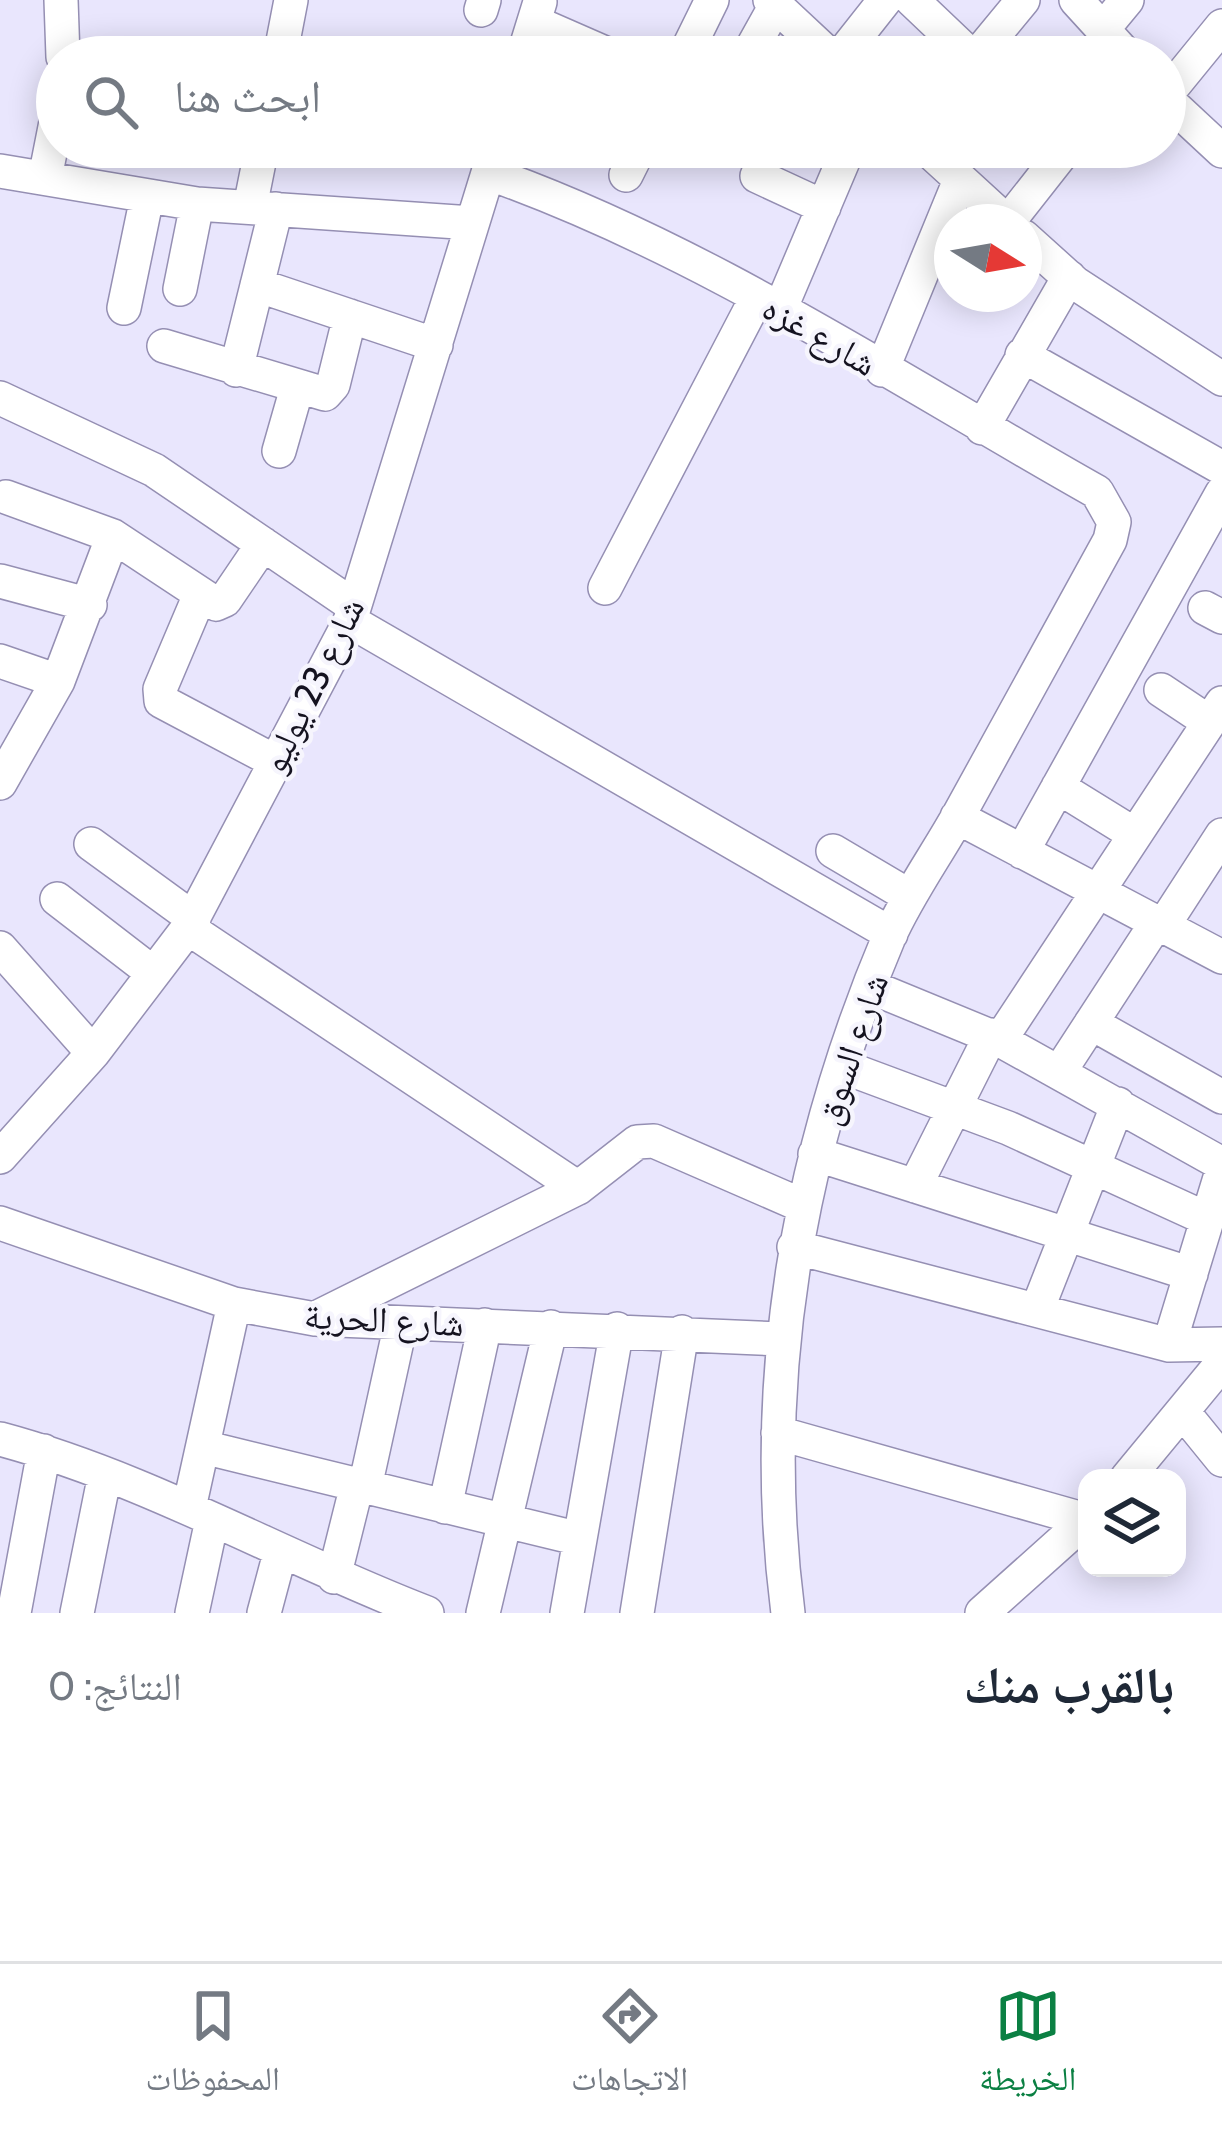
<!DOCTYPE html>
<html lang="ar">
<meta charset="utf-8">
<style>
:root{--surface:#fff;--page:#f6f6f7;--text:#1f2937;--muted:#747a83;--line:#e0e1e3;--accent:#0b8043}
body{margin:0;font-family:Cabin,"Noto Naskh Arabic",sans-serif;background:var(--page);color:var(--text);direction:rtl}
.controls{position:absolute;right:36px;bottom:36px;display:grid;overflow:hidden;border-radius:24px;box-shadow:0 6px 30px #0003}
.controls button{width:108px;height:108px;display:grid;place-items:center;padding:0;border:0;border-bottom:3px solid var(--line);background:var(--surface);color:var(--text);font:60px sans-serif}
.compass{position:absolute;left:934px;top:204px;width:108px;height:108px;border-radius:50%;background:var(--surface);box-shadow:0 6px 30px #0003;rotate:101deg}
.list{margin:0;padding:0;list-style:none}
h2{display:flex;justify-content:space-between;align-items:center;height:156px;margin:0;padding:0 48px;font-size:51px}
h2 small{font-size:39px;font-weight:400;color:var(--muted)}
.icon{flex:none;width:66px;height:66px;fill:none;stroke:currentColor;stroke-width:2;stroke-linecap:round;stroke-linejoin:round}
.map{position:relative;flex:none;width:1222px;height:1613px;overflow:hidden;direction:ltr}
.search{position:absolute;background:var(--surface);box-shadow:0 6px 30px #0003;left:36px;right:36px;top:36px;height:132px;display:flex;align-items:center;gap:30px;box-sizing:border-box;padding:0 42px;border-radius:66px;color:var(--muted);font-size:45px}
.sheet{height:348px;background:var(--surface)}
nav{display:flex;justify-content:space-around;align-items:center;box-sizing:border-box;height:168px;border-top:3px solid var(--line);background:var(--surface);font-size:33px;color:var(--muted)}
nav a{display:grid;justify-items:center;gap:6px}
nav .on{color:var(--accent)}
.map>svg:first-child{display:block}
</style>
<div class="map">
<svg width="1222" height="1613" viewBox="0 0 1222 1613">
<rect width="100%" height="100%" fill="#e9e6fd"/>
<g fill="none" stroke-linecap="round" stroke-linejoin="round">
<g stroke="#958fb3" stroke-width="36">
<path id="minor" d="M61 0 63 57
M770 0 831 57
M912 0 972 57
M1076 0 1128 57
M481 10 484 0
M534 22 614 57
M1103 29 1127 0
M280 57 291 0
M523 57 540 2
M684 57 712 0
M747 57 776 5
M840 57 885 0
M976 57 1023 0
M1165 96 1222 26
M1165 98 1222 151
M925 147 1007 222
M0 171 197 204 472 223
M488 173C703 249 898 380 1097 492L1114 522 1110 540C1061 630 1011 720 961 811 938 853 908 894 889 937 798 1152 758 1381 788 1613
M626 175 640 147
M757 176 824 207
M45 178 57 117
M250 207 262 147
M1008 222 1067 147
M1024 237 1075 283 1222 379
M257 285 436 345
M180 289 197 204
M124 308 147 197
M779 312 849 147
M164 346 325 394 333 385 350 316
M1022 355 1222 468
M236 370 276 209
M882 370 960 180
M0 398 154 470 354 606
M982 428 1069 277
M279 451 297 388
M6 497 113 536 216 604 225 600 263 544
M0 581 90 605
M605 588 756 299
M199 597 160 689 161 701 276 762
M1205 608 1222 617
M350 621 891 934
M0 661 58 681
M1161 690 1209 722
M0 783 58 681 113 536
M1058 787 1134 834
M957 817 1222 957
M91 844 194 919
M833 851 899 890
M1022 852 1222 493
M57 899 153 973
M1163 926 1222 835
M188 928 578 1188
M0 948 93 1053
M871 987 1000 1040 1222 1164
M1091 1023 1222 1097
M1000 1040 1222 703
M844 1067 1008 1128 1207 1219
M1060 1071 1157 922
M815 1154 1191 1274
M0 1157 93 1053 188 928 350 621 496 147
M915 1186 991 1035
M0 1223 234 1304 315 1319 782 1339
M794 1247 1169 1345 1222 1344
M1037 1310 1118 1104
M316 1318 578 1188 637 1142 654 1141 801 1205
M1169 1345 1222 1171
M1183 1412 1222 1460
M778 1433 1086 1520
M0 1439C149 1479 283 1558 427 1613
M203 1447 580 1539
M1127 1478 1222 1363
M365 1487 401 1323
M445 1507 485 1325
M189 1508 234 1304
M334 1577 357 1485
M14 1613 44 1451
M77 1613 105 1474
M192 1613 212 1520
M264 1613 280 1553
M483 1613 551 1327
M567 1613 617 1329
M637 1613 682 1332
M982 1613 1087 1519"/>
</g>
<use href="#minor" stroke="#fff" stroke-width="33"/>
</g>
<g text-anchor="middle" dominant-baseline="central" stroke-width="9" stroke-linejoin="round" paint-order="stroke">
<g font-size="36" fill="#151320" stroke="#f6f5fd">
<text transform="translate(820 335) rotate(30)">شارع غزه</text>
<text transform="translate(312 685) rotate(-64)">شارع 23 يوليو</text>
<text transform="translate(851 1049) rotate(-71)">شارع السوق</text>
<text transform="translate(384 1319) rotate(3)">شارع الحرية</text>
</g>
</g>
</svg>
<div class="controls">
<button><svg class="icon" aria-label="layers" viewBox="0 0 24 24"><path d="M12 4l9 5-9 5-9-5zM3 14l9 5 9-5"/></svg></button>
</div>
<svg class="compass" viewBox="-18 -18 36 36"><path d="M0-13l5 13h-10z" fill="#e53935"/><path d="M0 13l5-13h-10z" fill="#747a83"/></svg>
<div class="search"><svg class="icon" aria-label="search" viewBox="0 0 24 24"><circle cx="10" cy="10" r="6"/><path d="M15 15l6 6"/></svg>ابحث هنا</div>
</div>
<section class="sheet">
<h2>بالقرب منك<small>النتائج: 0</small></h2>
<ul class="list">
</ul>
</section>
<nav>
<a class="on"><svg class="icon" aria-label="map" viewBox="0 0 24 24"><path d="M3 6l6-2 6 2 6-2v14l-6 2-6-2-6 2zM9 4v14M15 6v14"/></svg>الخريطة</a>
<a><svg class="icon" aria-label="directions" viewBox="0 0 24 24"><path d="M12 3l9 9-9 9-9-9zM9 14v-3h6M13 9l2 2-2 2"/></svg>الاتجاهات</a>
<a><svg class="icon" aria-label="saved" viewBox="0 0 24 24"><path d="M7 4h10v16l-5-4-5 4z"/></svg>المحفوظات</a>
</nav>
